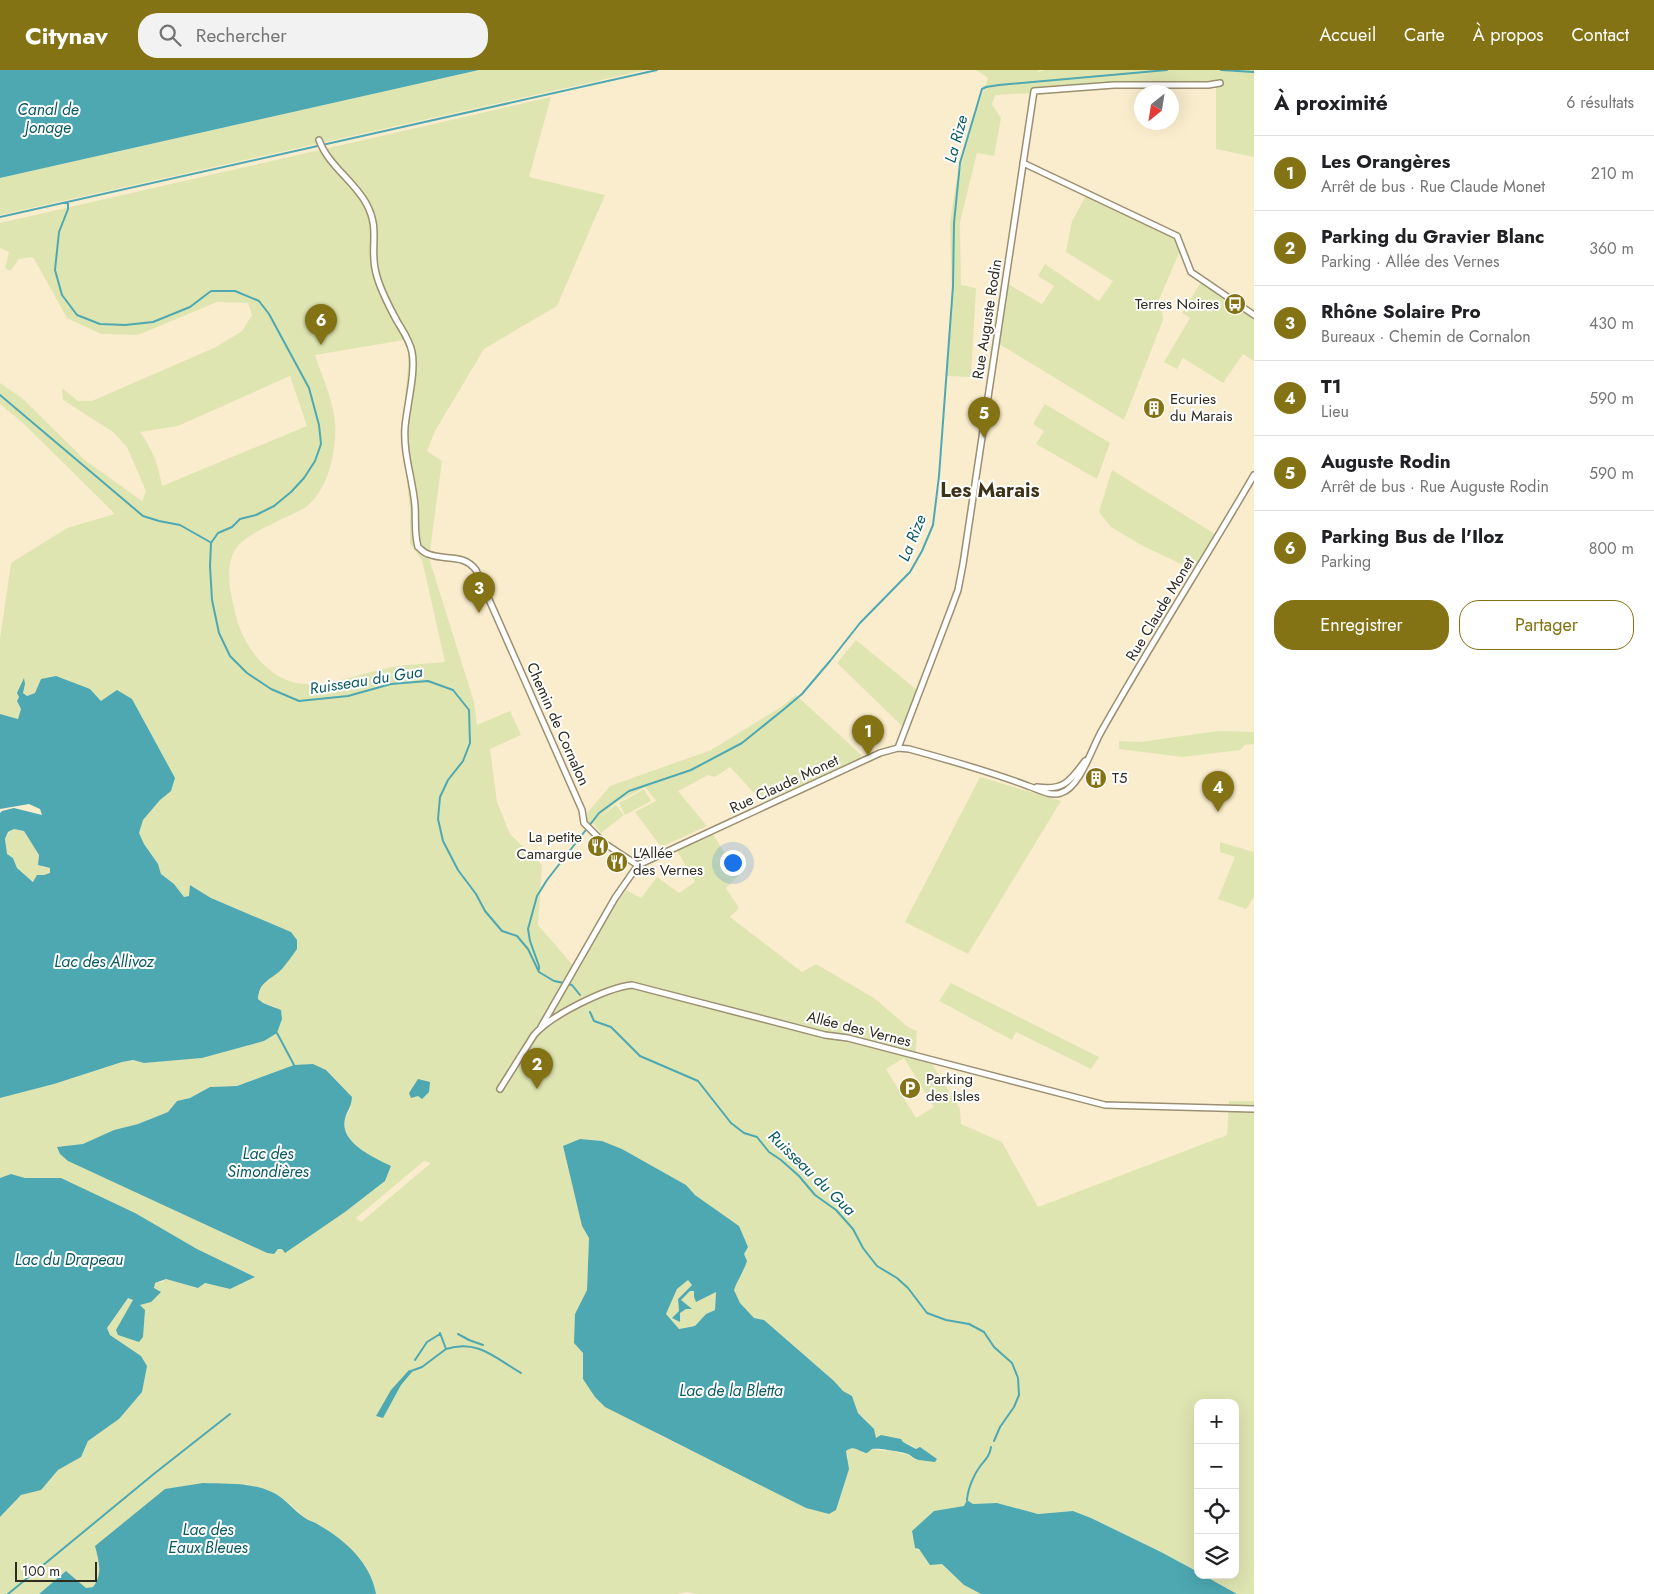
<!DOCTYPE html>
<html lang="fr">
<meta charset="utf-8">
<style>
:root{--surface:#fff;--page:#f2f2f2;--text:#202124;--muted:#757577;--line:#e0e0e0;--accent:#847314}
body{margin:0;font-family:Jost,sans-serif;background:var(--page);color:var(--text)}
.controls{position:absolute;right:15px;bottom:15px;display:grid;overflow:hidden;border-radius:10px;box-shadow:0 5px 20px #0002}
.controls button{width:45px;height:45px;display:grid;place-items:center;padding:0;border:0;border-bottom:1px solid var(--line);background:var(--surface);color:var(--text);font:25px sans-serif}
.compass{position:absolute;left:1134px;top:15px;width:45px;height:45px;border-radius:50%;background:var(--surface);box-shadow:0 5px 20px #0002;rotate:210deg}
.scale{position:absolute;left:15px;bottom:12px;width:82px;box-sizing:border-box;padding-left:5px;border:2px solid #302b1f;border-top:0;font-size:14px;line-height:18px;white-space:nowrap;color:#302b1f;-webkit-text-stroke:4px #fff;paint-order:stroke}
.you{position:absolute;left:732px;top:792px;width:18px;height:18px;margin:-12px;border:4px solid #fff;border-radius:50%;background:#1a73e8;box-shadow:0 0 0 8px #1a73e833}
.badge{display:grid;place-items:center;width:32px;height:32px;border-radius:50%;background:var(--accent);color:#fff;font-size:16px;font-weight:700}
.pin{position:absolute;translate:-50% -41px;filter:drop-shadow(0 1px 2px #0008)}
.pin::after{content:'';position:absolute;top:26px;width:18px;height:15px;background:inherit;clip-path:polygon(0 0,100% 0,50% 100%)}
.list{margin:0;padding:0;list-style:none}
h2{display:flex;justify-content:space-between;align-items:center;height:65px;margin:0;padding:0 20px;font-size:21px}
h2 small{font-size:16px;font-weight:400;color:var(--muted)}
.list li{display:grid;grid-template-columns:32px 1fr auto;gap:15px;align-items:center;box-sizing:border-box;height:75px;padding:0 20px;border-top:1px solid var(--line)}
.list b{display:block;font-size:19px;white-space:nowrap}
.list p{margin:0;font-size:16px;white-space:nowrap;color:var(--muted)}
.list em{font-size:16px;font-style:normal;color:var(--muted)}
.actions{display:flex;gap:10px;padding:15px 20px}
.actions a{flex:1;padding:11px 0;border:1px solid var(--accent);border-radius:20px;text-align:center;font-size:18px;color:var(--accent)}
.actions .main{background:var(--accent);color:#fff}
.icon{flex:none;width:28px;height:28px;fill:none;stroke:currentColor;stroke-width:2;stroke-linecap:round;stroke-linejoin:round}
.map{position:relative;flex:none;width:1254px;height:1524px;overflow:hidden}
header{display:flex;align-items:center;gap:30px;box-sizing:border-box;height:70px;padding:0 25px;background:var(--accent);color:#fff}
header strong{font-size:24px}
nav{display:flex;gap:28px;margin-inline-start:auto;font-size:18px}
.search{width:350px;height:45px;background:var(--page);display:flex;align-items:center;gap:12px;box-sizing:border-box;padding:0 18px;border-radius:20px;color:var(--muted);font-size:19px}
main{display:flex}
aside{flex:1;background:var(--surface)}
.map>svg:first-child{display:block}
</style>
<header>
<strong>Citynav</strong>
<div class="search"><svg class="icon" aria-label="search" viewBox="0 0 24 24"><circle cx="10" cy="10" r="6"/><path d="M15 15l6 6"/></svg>Rechercher</div>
<nav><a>Accueil</a><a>Carte</a><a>À propos</a><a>Contact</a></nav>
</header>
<main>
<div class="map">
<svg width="1254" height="1524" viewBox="0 0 1254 1524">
<rect width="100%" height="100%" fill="#faedcd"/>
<path fill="#dfe5b1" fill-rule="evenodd" d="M479 0H646L0 145V108Z
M976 0H1038V2L1045 0H1254V87L1216 79V10L1093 20 995 25 992 34 1001 48 994 86 977 83 960 152 961 215 976 218 971 307 946 306 952 230 950 153 956 114 974 48 988 8Z
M551 27 529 107 605 125 557 236 484 279 435 361 427 381 442 391 429 488 474 632 477 655 510 641 521 665 490 679 497 732 510 764 542 795 538 855 571 893 578 896 613 837 626 820 641 828 657 807 679 823 695 812 676 779 712 763 739 805 726 818 739 838 730 847 802 902 816 894 874 928 908 957 917 961 915 989 932 994 960 1039 961 1054 1002 1072 1038 1137 1227 1065 1229 1031H1254V1524H1237L1203 1505H1235V1333H1198V1502L1161 1482 1091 1448 1073 1441 1038 1444 997 1433 973 1434 967 1430 965 1436 934 1441 912 1462 915 1478 942 1494 964 1515 981 1524H697L686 1522 677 1524H376L366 1496 320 1455 305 1448 291 1435 272 1422 246 1414 95 1476C99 1492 103 1504 93 1517L86 1518 66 1501 39 1524H0V1447L21 1425 41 1419 58 1400 81 1387 88 1371 119 1349 141 1286 110 1265 107 1258 128 1227 140 1235 160 1222 154 1218V1213L162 1212 166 1209 198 1218 205 1213 230 1219 255 1207 197 1179 61 1108H25L11 1104 0 1108V1028L54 1014 122 992 133 990 144 993 202 988 264 971 276 937 263 933 258 929C259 914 268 908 281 900L211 828 191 815 189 826 184 827 174 814 161 804 158 794 144 774 139 763 143 750 160 730 170 721 101 631 90 619 41 609 35 623 27 626 23 623 25 614 17 631 21 639 18 649 0 644V569L11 493 67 458 115 444 23 353 0 334V313L22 328 86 391 142 431 146 421 127 377 113 362 63 330 62 318 78 331H92L216 277 242 261 252 245 248 233 217 232 138 265 101 264 67 248 33 187 19 189 10 201 5 198 9 182 0 178V153ZM404 270 408 279V295L402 359 410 441V474L422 490 445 592C425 594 404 594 384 599 339 608 299 632 261 592 250 580 240 563 236 546 231 525 224 500 235 480 243 466 269 456 282 449 290 445 299 442 306 437 331 418 340 368 333 339 329 321 321 303 315 285ZM290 306 307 356 162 416C158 394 153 380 140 362L178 356ZM904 988 934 1037 916 1048 886 999ZM294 995 351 1037C349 1042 345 1047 345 1052 343 1076 373 1087 391 1097L385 1111 345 1142 285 1182 282 1179H278L273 1184 267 1183 174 1140 58 1077 83 1075 114 1060 138 1054 168 1042 177 1031 190 1028 210 1017 237 1016ZM580 1069 602 1071 622 1079 686 1115 695 1125 739 1156 744 1184V1200L739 1208 734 1220 740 1233 754 1248 764 1250 834 1311 843 1321 852 1326 858 1343 867 1351 876 1368C889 1370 906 1370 917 1379L916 1390 907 1384H903L891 1380 883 1381 872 1379 863 1383 856 1378 848 1379 846 1381 848 1387 839 1430 829 1444 806 1438 767 1417 659 1365 583 1310V1283L575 1244 587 1220 589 1168 582 1156 563 1077ZM424 1091 431 1093 361 1152 356 1148Z
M1087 124 1172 165 1178 172 1180 181 1158 232 1162 241 1163 250 1124 350 999 274 1008 214 1042 234 1054 216 1038 206 1045 194 1099 231 1113 211 1066 182 1072 151Z
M1201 212 1254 249V291L1243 284 1223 313 1183 288 1177 299 1164 292 1190 248 1182 243Z
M1045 334 1110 373 1097 409 1036 374 1044 361 1033 354Z
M1112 400 1215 464 1194 500 1143 476 1111 457 1099 442Z
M856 570 917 620 903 657 837 593Z
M796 625 869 692 768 738 730 697 715 707 708 705 678 721 707 756 661 777 635 742 656 731 645 717 617 732 600 747 616 735 624 745 601 763 593 753 590 755 586 750 588 742 610 716 711 680 781 637Z
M1218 661 1254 662V674L1245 675 1240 680 1183 687 1119 679V671L1140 672Z
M980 707 1061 731 968 884 905 852Z
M644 719 651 731 625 745 619 733Z
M14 759 24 761 39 785 38 791 42 797 51 798 50 803 34 812 17 798 13 788 7 784C5 773 3 765 14 759Z
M1220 772 1254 782V827L1246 839 1218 829 1235 787 1220 782Z
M951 913 1099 987 1091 999 1016 962 1012 970 939 931Z
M688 1209 692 1215 678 1229 680 1252V1243L686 1239 681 1230 690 1221 716 1222 715 1240 706 1244 695 1256 678 1259 666 1244 677 1219Z"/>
<path fill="#4da8b2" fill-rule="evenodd" d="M0 0H479L0 108Z
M56 606 90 619 101 631 117 620 132 629 175 708 171 721 160 730 143 750 139 763 144 774 158 794 161 804 174 814 184 827 189 826 190 815 211 828 291 862 297 870V879C292 886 287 893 282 899 271 910 259 911 258 929L263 933 281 940 282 949 277 963 264 971 202 988 144 993 133 990 122 992 54 1014 0 1028V743L2 741 14 738 42 745 40 739 29 734 0 739V644L18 649 21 639 17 631 19 627 17 623 24 608 25 614 23 623 27 626 35 623 41 609ZM14 759 24 761 39 785 38 795 50 798V803L44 805H37L33 812 17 798 13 788 7 784 5 769 8 762Z
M313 994 326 1000 352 1027C351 1039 347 1040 345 1049 339 1073 375 1088 391 1096L385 1111 345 1142 285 1183 282 1179H278L274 1184 267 1183 68 1091 60 1084 57 1077 83 1074 114 1060 138 1054 168 1042 177 1031 190 1028 210 1017 237 1016 294 995Z
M418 1009 430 1012 429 1022 422 1029 418 1026 411 1028 409 1023Z
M580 1069 602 1071 622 1079 686 1115 695 1125 739 1156 748 1177 744 1184 747 1191C744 1201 738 1209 734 1220L740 1233 754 1248 764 1250 834 1311 843 1321 852 1326 858 1343 874 1359 876 1368 881 1365 901 1369 903 1372 916 1379 920 1377 937 1389 935 1392C930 1391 924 1391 919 1390 914 1389 912 1386 908 1384 902 1382 879 1378 872 1379L867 1383C859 1382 854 1374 846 1381L849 1399 836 1440 829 1444 806 1438 605 1337 595 1327 583 1309V1283L574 1273 575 1244 587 1220 589 1168 582 1156 563 1076ZM688 1210 692 1215 678 1229 679 1241 672 1248 680 1252V1243L686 1239H692L681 1230 690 1221H694V1227L696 1232 716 1222 715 1240 706 1244 695 1256 679 1259 666 1244 677 1219Z
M11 1104 25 1108H61L135 1143 197 1179 255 1207 230 1219 205 1213 198 1218 166 1209 155 1213 154 1218 161 1222 151 1232 140 1235 145 1240 143 1267 139 1272 118 1265 116 1260 133 1230 128 1228 107 1258 110 1265 141 1286 147 1296 142 1322 119 1349 88 1371 81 1387 58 1400 41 1420 21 1425 0 1447V1108Z
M409 1300 412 1302 401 1315 383 1348 376 1346 391 1320Z
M203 1413C225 1414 251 1412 272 1422 285 1428 293 1440 305 1448 309 1451 315 1452 319 1455 345 1470 371 1493 376 1524H39L66 1501 86 1518 93 1517C103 1504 99 1492 95 1476L165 1419Z
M967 1430 973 1434 997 1433 1038 1444 1073 1441 1091 1448 1161 1482 1198 1502V1505H1203L1237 1524H981L964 1515 942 1494 930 1495 919 1479 915 1478 912 1461 934 1441 964 1436Z"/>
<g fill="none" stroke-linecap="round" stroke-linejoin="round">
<path stroke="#4da8b2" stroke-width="2" d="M1221 0 1254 2
M68 132V139L59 162 55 200 62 225 77 245 100 254 125 255 153 252 190 237 211 221H235L259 231 269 244 309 318 319 355 321 374 315 391 304 408 291 422 274 436 256 445 240 449 232 457 218 463 211 473 210 496 212 530 219 563 230 586 247 603 271 619 299 631 348 626 391 614 428 611 453 620 469 640 470 673 463 691 448 710 440 727 438 749 443 771 458 800 476 824 485 841 502 861 517 866 528 879 539 902 554 911 564 913
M0 147 657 0
M0 325 143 446 159 451 180 455 210 472
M539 899V896L530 871 528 859 537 826 547 810 599 743 629 721 691 700 742 673 783 640 802 624 830 591 860 553 910 502 922 481 933 455 939 406 953 216 954 153 960 93 982 19 986 17 999 15 1167 0
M568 914 572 915 580 925
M590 942 594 951 611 957 640 986 698 1011 731 1053 744 1063 757 1067 769 1082 781 1090 799 1106 815 1125 836 1140 853 1159 863 1178 877 1196 897 1208 908 1218 927 1243 946 1250 969 1254 984 1262 994 1277 1012 1293 1018 1308 1019 1325 1014 1337 1000 1357 994 1371
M277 963 294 995
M440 1263 446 1279C478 1269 495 1288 521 1303
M458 1264 469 1270 483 1275
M415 1290 427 1272 440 1264
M411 1301 422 1297 446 1279
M967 1430C968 1418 974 1404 981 1395 986 1389 990 1385 991 1377
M8 1524 155 1403 230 1344"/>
<g stroke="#9b8f71" stroke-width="8">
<path id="street" d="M319 70C328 95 353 110 366 133 381 160 369 177 376 203 380 220 389 236 397 251 403 261 410 271 412 282 416 302 407 335 405 357 403 384 413 410 415 436 416 451 414 462 418 477 421 479 424 483 428 484 445 491 463 483 476 500L582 740 584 753 604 773 648 802
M1023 93 1177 166 1191 202 1254 245
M898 678 951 539 958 520 963 494 1034 21 1114 15H1208L1220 13
M1037 717C1064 721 1070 711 1085 691
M541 957 615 828 638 795 880 683 898 678 909 679C949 690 989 701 1028 716 1038 719 1050 727 1061 723 1080 717 1091 680 1101 662 1150 575 1204 491 1254 405
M500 1019 534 965C551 945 606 918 632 915L825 965 848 968 1105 1035 1254 1039"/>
</g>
<use href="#street" stroke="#fff" stroke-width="5"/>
</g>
<defs>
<g id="bus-disc" transform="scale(1.125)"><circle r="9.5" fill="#847314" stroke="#fff"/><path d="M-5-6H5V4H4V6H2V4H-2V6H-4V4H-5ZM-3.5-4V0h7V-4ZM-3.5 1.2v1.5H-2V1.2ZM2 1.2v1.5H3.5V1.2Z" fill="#fff"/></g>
<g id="building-disc" transform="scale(1.125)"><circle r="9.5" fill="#847314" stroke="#fff"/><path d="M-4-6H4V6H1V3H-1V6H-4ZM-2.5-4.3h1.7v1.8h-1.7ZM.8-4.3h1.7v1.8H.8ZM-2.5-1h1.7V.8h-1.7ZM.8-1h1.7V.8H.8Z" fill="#fff"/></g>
<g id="restaurant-disc" transform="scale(1.125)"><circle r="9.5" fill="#847314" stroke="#fff"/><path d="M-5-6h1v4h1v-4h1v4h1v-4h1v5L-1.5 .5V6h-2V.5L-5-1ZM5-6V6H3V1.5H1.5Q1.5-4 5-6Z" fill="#fff"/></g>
<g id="parking-disc" transform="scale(1.125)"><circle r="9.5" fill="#847314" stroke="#fff"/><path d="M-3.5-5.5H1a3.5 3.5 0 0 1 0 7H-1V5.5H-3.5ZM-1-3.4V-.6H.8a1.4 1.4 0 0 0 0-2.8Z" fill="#fff"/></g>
</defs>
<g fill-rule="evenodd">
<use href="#bus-disc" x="1235" y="234"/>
<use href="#building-disc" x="1154" y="338"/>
<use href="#building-disc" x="1096" y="708"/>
<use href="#restaurant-disc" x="598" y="776"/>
<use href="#restaurant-disc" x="617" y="792"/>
<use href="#parking-disc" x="910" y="1018"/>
</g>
<g text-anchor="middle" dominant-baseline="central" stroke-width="4" stroke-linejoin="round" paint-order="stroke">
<g font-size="15" fill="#302b1f" stroke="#fff" text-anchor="start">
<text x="1219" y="234" text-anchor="end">Terres Noires</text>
<text x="1170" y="329">Ecuries<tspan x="1170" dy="17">du Marais</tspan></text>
<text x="1112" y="708">T5</text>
<text x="582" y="767" text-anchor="end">La petite<tspan x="582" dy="17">Camargue</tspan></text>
<text x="633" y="783">L'Allée<tspan x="633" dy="17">des Vernes</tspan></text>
<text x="926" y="1009">Parking<tspan x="926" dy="17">des Isles</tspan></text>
</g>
<g font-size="15" fill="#302b1f" stroke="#fff">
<text transform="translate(987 249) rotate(-81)">Rue Auguste Rodin</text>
<text transform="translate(1160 539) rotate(-59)">Rue Claude Monet</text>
<text transform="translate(558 654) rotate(66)">Chemin de Cornalon</text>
<text transform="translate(784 714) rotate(-25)">Rue Claude Monet</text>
<text transform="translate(859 959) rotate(14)">Allée des Vernes</text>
</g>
<g font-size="16" font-style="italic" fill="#0a5a62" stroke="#fff">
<text x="48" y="39">Canal de<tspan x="48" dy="18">Jonage</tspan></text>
<text transform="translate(956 69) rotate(-75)">La Rize</text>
<text transform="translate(912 468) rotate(-68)">La Rize</text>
<text transform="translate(366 610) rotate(-9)">Ruisseau du Gua</text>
<text x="104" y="891">Lac des Allivoz</text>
<text x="268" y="1083">Lac des<tspan x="268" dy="18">Simondières</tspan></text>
<text transform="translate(812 1103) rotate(44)">Ruisseau du Gua</text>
<text x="69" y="1189">Lac du Drapeau</text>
<text x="731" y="1320">Lac de la Bletta</text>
<text x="208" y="1459">Lac des<tspan x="208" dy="18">Eaux Bleues</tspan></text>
</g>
<g font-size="20" font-weight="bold" fill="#3e3319" stroke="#fff">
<text x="990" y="420">Les Marais</text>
</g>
</g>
</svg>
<div class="controls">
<button>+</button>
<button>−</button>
<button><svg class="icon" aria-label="locate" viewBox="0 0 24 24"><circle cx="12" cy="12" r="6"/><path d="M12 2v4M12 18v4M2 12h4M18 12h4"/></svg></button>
<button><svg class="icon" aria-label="layers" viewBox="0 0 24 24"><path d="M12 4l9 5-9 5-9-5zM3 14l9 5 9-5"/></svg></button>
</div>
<svg class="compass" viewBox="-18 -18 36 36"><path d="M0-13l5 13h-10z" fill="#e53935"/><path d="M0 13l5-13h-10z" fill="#757577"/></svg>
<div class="scale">100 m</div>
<div class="you"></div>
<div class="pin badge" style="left:868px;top:686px">1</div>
<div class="pin badge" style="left:537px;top:1019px">2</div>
<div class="pin badge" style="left:479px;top:543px">3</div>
<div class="pin badge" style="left:1218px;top:742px">4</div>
<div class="pin badge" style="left:984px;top:368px">5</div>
<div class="pin badge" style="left:321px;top:275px">6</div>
</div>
<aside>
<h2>À proximité<small>6 résultats</small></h2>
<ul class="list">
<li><span class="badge">1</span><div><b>Les Orangères</b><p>Arrêt de bus · Rue Claude Monet</p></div><em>210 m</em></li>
<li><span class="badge">2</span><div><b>Parking du Gravier Blanc</b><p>Parking · Allée des Vernes</p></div><em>360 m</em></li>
<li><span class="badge">3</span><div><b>Rhône Solaire Pro</b><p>Bureaux · Chemin de Cornalon</p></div><em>430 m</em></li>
<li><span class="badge">4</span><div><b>T1</b><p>Lieu</p></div><em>590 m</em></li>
<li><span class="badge">5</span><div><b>Auguste Rodin</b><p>Arrêt de bus · Rue Auguste Rodin</p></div><em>590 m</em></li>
<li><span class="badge">6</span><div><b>Parking Bus de l'Iloz</b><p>Parking</p></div><em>800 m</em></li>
</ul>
<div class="actions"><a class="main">Enregistrer</a><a>Partager</a></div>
</aside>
</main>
